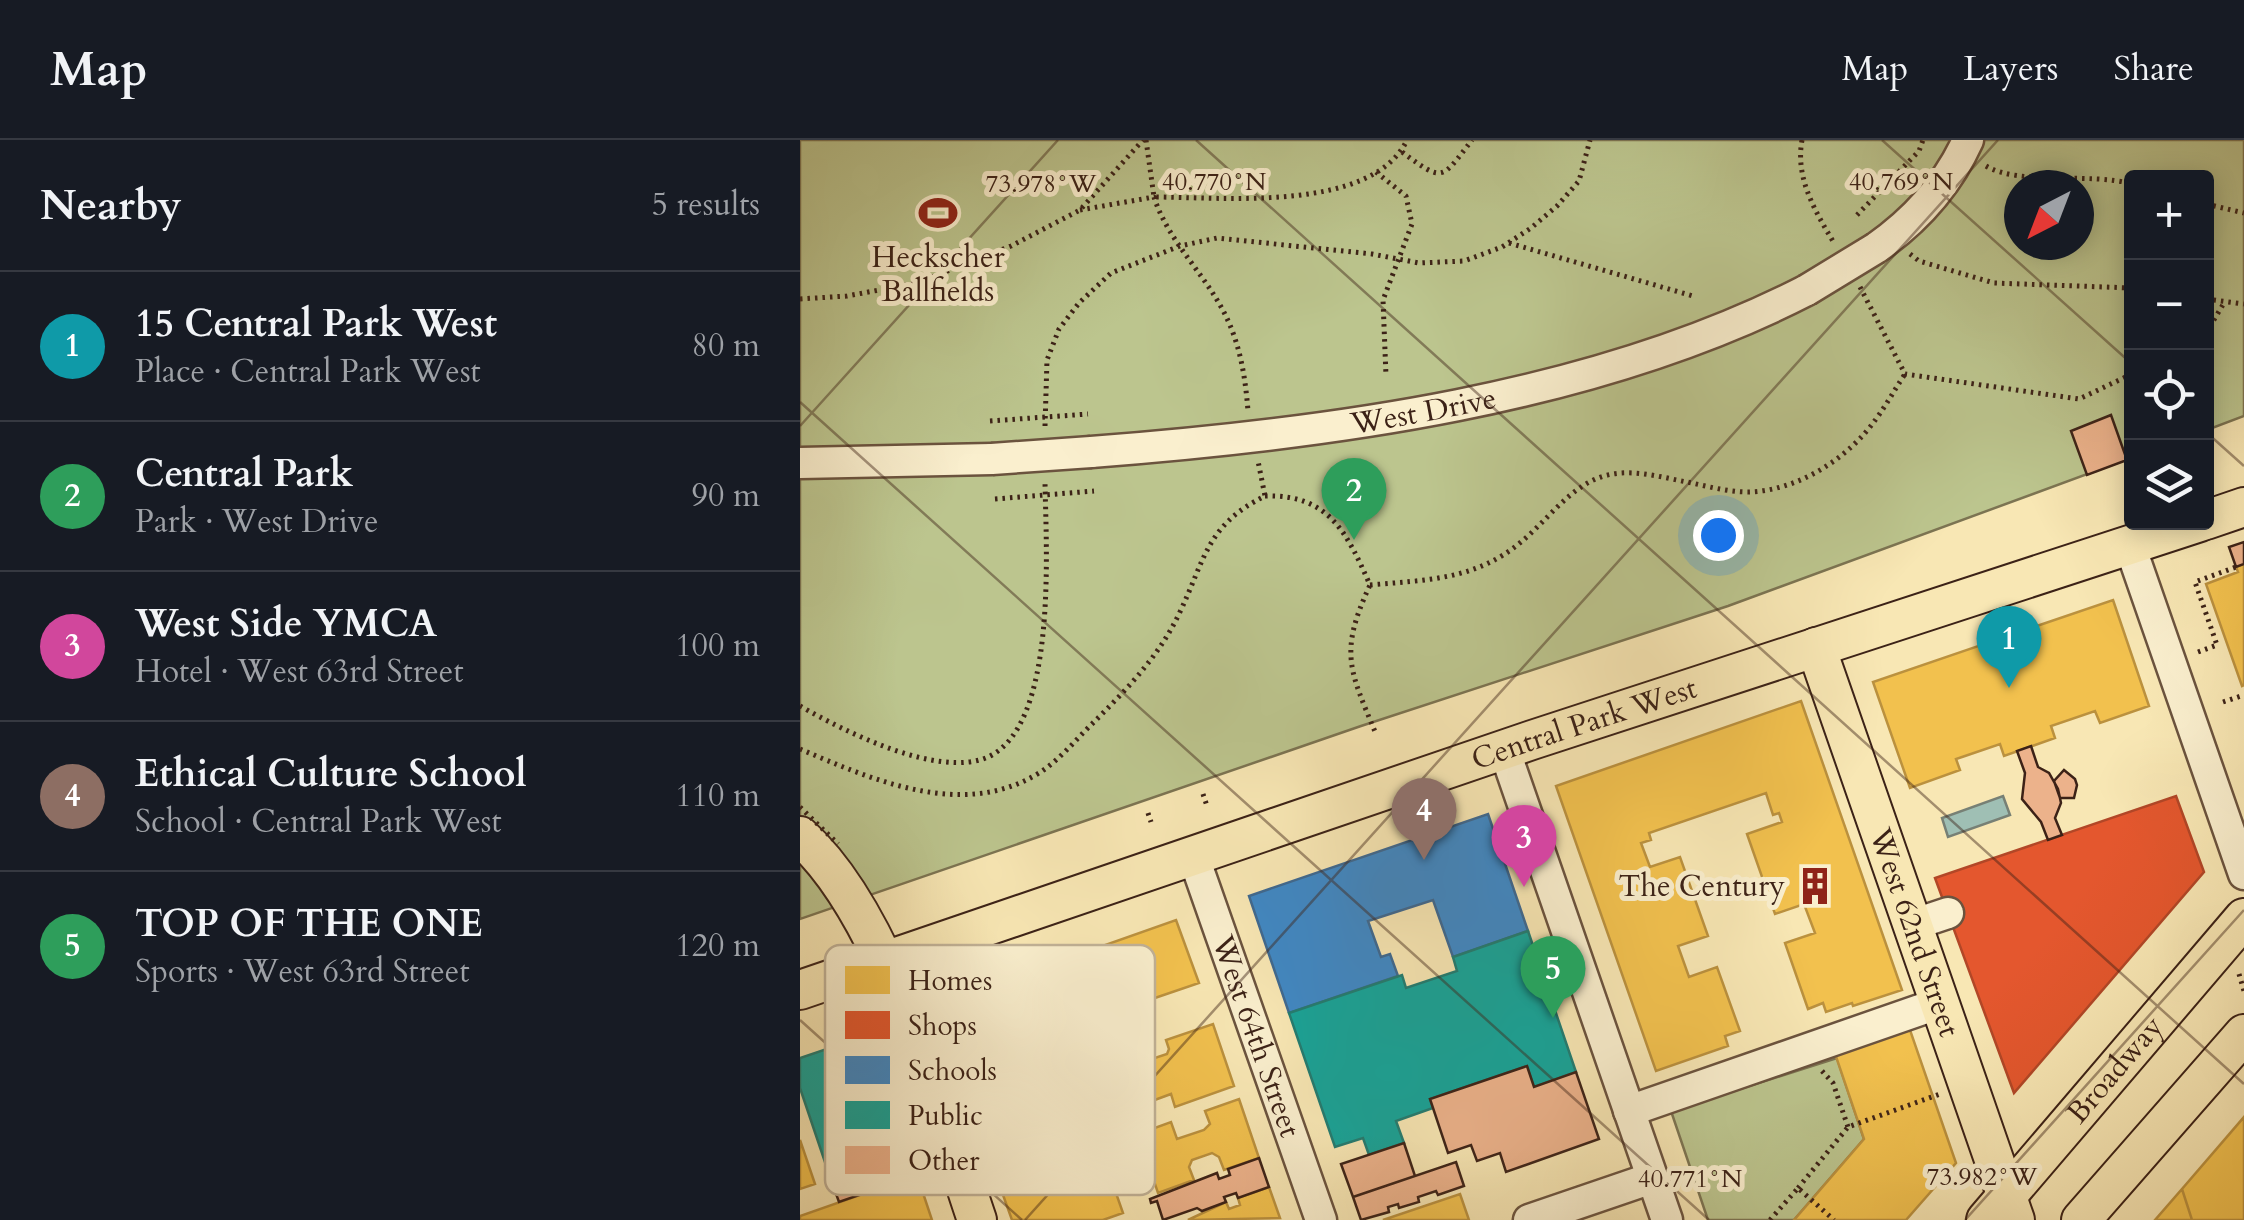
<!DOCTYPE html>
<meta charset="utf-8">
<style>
:root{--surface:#171b24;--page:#242831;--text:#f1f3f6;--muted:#9ea1a6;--line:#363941;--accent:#b45309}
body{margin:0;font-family:Cardo,serif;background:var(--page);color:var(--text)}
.controls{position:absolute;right:30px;top:30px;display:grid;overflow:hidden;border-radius:10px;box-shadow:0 5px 25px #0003}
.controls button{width:90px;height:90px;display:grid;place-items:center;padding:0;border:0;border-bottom:2px solid var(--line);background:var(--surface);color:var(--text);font:50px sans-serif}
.compass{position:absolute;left:1204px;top:30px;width:90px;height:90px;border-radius:50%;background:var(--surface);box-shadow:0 5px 25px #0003;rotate:222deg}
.you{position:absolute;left:918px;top:395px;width:35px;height:35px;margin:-25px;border:8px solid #fff;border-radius:50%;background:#1a73e8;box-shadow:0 0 0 15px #1a73e833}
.badge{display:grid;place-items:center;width:65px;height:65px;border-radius:50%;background:var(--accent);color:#fff;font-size:32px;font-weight:700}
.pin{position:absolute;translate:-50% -82px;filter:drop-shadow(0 2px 5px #0008)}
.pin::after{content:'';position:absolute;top:52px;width:35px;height:30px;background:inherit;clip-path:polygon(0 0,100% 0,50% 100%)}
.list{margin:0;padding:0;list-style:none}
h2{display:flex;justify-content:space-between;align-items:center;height:130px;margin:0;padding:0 40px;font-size:42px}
h2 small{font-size:32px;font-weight:400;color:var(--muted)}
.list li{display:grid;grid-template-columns:65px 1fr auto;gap:30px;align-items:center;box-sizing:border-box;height:150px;padding:0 40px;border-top:2px solid var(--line)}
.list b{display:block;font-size:38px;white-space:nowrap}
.list p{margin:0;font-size:32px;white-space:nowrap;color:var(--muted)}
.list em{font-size:32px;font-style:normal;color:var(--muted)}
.icon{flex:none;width:55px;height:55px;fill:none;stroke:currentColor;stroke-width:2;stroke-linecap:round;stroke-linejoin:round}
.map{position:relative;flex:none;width:1444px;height:1080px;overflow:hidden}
header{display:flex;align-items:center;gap:60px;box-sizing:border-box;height:140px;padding:0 50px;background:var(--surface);border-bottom:2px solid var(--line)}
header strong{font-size:48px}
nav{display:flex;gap:55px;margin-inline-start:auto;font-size:35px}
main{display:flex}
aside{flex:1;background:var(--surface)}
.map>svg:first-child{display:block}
</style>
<header>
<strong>Map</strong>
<nav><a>Map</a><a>Layers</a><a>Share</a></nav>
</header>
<main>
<aside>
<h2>Nearby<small>5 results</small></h2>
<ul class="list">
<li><span class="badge" style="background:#0f9aa8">1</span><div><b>15 Central Park West</b><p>Place · Central Park West</p></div><em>80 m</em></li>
<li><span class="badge" style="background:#2e9e5b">2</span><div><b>Central Park</b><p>Park · West Drive</p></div><em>90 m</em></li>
<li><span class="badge" style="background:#d1479c">3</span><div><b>West Side YMCA</b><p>Hotel · West 63rd Street</p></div><em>100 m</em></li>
<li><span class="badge" style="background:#8d6e63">4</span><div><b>Ethical Culture School</b><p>School · Central Park West</p></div><em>110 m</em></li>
<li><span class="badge" style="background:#2e9e5b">5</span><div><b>TOP OF THE ONE</b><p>Sports · West 63rd Street</p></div><em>120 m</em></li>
</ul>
</aside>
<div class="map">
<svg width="1444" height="1080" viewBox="0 0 1444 1080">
<rect width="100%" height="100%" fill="#f8e7b4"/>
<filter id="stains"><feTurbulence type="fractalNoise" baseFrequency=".002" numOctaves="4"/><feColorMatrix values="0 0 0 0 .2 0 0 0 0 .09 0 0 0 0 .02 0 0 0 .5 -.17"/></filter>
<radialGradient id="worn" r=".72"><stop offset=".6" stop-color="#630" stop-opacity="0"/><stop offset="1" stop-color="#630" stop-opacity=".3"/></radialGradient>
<path fill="#bcc58e" stroke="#7c7452" stroke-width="2.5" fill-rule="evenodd" d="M0 0H1444V276L1407 290 1406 38H1332L1331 318 928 466 561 586 0 779ZM1219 45H1279V105H1219Z
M1037 918 1064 999 994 1080H908L871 971Z"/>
<path fill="#9fbfb4" stroke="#778075" stroke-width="2.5" d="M1203 656 1210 675 1148 697 1142 678Z"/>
<path fill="#f2c14e" stroke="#bb913e" stroke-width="2.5" d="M1444 424V545L1442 546 1406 444 1438 432 1436 427Z
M1313 460 1349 566 1300 583 1295 571 1251 586 1255 598 1204 616 1200 604 1165 616 1156 619 1160 630 1110 648 1073 542Z
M1001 561 1102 850 1053 866 1052 863 1026 872 1023 863 1008 869 985 803 1015 793 1004 764 975 774 947 694 982 682 979 673 973 675 966 653 849 693 851 700 841 703 850 727 880 717 908 796 878 806 889 837 917 827 940 891 925 896 928 906 856 931 756 646Z
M376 780 399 843 352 859 344 849 329 854 325 859 336 879 345 916 352 919 367 914 369 909 366 900 413 884 434 946 375 967 371 954 325 971 289 866 274 872 257 822Z
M1101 864 1156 1023 1106 1080H994L1064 999 1027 890Z
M439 959 459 1018 424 1030 419 1017 412 1013 392 1020 389 1027 394 1040 358 1053 338 994 371 982 377 999 404 990 410 984 405 971Z
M1444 977V1080H1392L1382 1049Z
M0 1000 15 1044 0 1049Z
M303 1016 323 1073 303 1080H212L198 1041 240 1026 245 1041 252 1034Z
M117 1035 132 1080H0V1076Z
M469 1047 480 1078 388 1080 426 1062 429 1069 440 1065 438 1058Z
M1382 1049 1392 1080H1355Z
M660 1054 669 1080H583Z"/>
<path fill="#e4572e" stroke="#b24727" stroke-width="2.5" d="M1376 656 1404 732 1214 953 1135 738Z"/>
<path fill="#3f88c5" stroke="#3e6991" stroke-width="2.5" d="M688 674 728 791 653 817 633 760 568 781 581 817 590 814 598 836 489 873 449 756Z"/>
<path fill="#17a398" stroke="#227c71" stroke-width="2.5" d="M728 791 776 932 734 947 727 926 630 959 633 968 596 981 604 1003 569 1015 563 998 535 1007 489 873 602 835 606 848 657 831 653 817Z
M68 895 109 1013 31 1040 0 948V918Z"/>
<path fill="#ecb28b" stroke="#3c2217" stroke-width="2.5" d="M1311 275 1327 320 1287 335 1271 291Z
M1444 402V424L1436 427 1429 407Z
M1231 606 1238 627 1249 633 1258 649 1261 663 1255 678 1262 695 1248 700 1241 682 1222 659 1225 633 1217 611Z
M1264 630 1275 639 1277 645 1274 658H1260L1254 641Z
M727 926 734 947 776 932 799 999 706 1032 700 1013 677 1021 671 1005 648 1013 630 959Z
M604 1003 615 1036 553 1057 541 1024Z
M109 1013 117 1035 39 1062 31 1040Z
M459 1018 469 1047 438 1058 436 1053 424 1057 426 1062 402 1071 397 1068 363 1080 357 1061 351 1063 350 1059 417 1033 419 1039 430 1035 428 1029Z
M656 1022 664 1046 638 1055 636 1051 618 1057 619 1062 599 1068 598 1064 588 1067 589 1072 561 1080 553 1057Z"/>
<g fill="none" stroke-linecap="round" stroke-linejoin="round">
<g stroke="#6b533e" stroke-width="35">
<g id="minor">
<path d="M1076 108C1116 80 1148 44 1168 0"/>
<path id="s1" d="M291 312C527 294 795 259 1007 150"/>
<path d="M0 323 192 319"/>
<path d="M1330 406 1444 734"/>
<path d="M704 609 867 1080"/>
<path id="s2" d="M393 715 521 1080"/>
<path d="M1112 785 1148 773"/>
<path d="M829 971 1140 863"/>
<path d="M729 1080 852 1038"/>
</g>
</g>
<g stroke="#3c2217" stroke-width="42">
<g id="major">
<path d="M1406 380 1444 367"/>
<path id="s3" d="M1016 507 1215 1080"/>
<path d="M0 696C89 776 138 966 177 1080"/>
<path id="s4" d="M0 850 732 600 1400 382"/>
<path id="s5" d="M1186 1080 1444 778"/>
<path d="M1281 1080 1444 894"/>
</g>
</g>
<path stroke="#3c2217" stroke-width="5" stroke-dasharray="2.5 5" stroke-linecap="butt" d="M346 0 354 57C422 57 572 73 607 0
M1002 0C995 38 1015 71 1034 103
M602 12C644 43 641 40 672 0
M1186 26C1220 46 1291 32 1332 44
M576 32 606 56 612 84 583 160 586 236
M1406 64 1444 73
M280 70 354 57C367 98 399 128 420 165 439 198 445 233 448 271
M1057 75 1119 11 1123 0
M709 103 893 156
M1110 114 1119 121 1194 143 1332 148
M1060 147 1105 234 1279 259 1332 234
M0 159 47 156 117 143 211 106 280 70 343 0
M1406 159 1444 164
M1406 193 1424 163
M245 286 247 220 259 189 279 163 311 133 380 106 417 98 572 114 619 123 664 121 702 107 731 88 757 66 779 41 790 0
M465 356C529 354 547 393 570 445 539 512 549 529 576 594
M570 445C626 440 676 440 721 402 748 380 770 346 804 336 831 328 860 337 887 342 907 346 927 352 948 352 997 351 1048 319 1076 279 1087 264 1095 249 1105 234
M1398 512 1417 505 1395 442 1436 427
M1423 562 1444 555
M0 566C44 591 138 639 188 617 258 585 246 408 245 342
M0 609C73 640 163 680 239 633 260 620 277 598 295 581 327 549 359 516 379 474 405 420 406 385 465 356L458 321
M403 654 407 666
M348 673 351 682
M1439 834 1444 851
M1022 931 1033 943 1048 987
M998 1048 1048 987 1140 954
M970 1080 998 1048 1034 1080"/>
<use href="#minor" stroke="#faefce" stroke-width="30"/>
<use href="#major" stroke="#f8e7b4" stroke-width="38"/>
<g stroke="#6b533e" stroke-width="35" stroke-linecap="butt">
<path id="minor-bridge" d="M1007 150 1076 108
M192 319 291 312"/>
</g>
<path stroke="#3c2217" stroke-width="5" stroke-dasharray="2.5 5" stroke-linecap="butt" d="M190 281 288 274
M195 359 294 351
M0 667 38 704"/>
<use href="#minor-bridge" stroke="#faefce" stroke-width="30"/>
</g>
<path fill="none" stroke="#3c2217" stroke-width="2.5" stroke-opacity="0.45" d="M396 0 1444 944M1082 0 1332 224M0 262 909 1080M0 286 258 0M1406 292 1444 326M0 880 222 1080M225 1080 1198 0M1165 1080 1444 770"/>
<defs>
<g id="stadium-bare" transform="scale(3)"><path d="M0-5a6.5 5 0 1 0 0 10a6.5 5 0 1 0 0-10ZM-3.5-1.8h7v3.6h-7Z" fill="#8f2418" stroke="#faefce" stroke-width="2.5" paint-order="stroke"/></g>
<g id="building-bare" transform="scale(3)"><path d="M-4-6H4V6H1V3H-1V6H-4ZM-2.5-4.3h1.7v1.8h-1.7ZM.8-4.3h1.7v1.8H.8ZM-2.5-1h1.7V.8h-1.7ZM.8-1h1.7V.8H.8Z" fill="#8f2418" stroke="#faefce" stroke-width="2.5" paint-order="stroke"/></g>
</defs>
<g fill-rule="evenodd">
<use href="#stadium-bare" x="138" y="73"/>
<use href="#building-bare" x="1015" y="746"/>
</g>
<g text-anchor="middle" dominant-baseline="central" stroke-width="10" stroke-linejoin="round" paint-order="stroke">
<g font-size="30" fill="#3c2217" stroke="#faefce">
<text x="138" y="117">Heckscher<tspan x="138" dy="34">Ballfields</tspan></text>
<text x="985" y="746" text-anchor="end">The Century</text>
</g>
<g font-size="30" fill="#3c2217" stroke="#faefce">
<text stroke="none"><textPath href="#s1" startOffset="335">West Drive</textPath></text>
<text stroke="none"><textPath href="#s4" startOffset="828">Central Park West</textPath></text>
<text stroke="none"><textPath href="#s3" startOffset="302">West 62nd Street</textPath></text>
<text stroke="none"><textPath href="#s2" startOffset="192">West 64th Street</textPath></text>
<text stroke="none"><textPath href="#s5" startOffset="198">Broadway</textPath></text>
</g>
</g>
<rect x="25" y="805" width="330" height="250" rx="15" fill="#faefce" stroke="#c1b297" stroke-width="2.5"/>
<rect x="45" y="826" width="45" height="28" fill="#f2c14e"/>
<rect x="45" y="871" width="45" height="28" fill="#e4572e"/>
<rect x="45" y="916" width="45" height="28" fill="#3f88c5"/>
<rect x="45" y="961" width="45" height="28" fill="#17a398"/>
<rect x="45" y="1006" width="45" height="28" fill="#ecb28b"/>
<g font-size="28" fill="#3c2217">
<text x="108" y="850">Homes</text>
<text x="108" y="895">Shops</text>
<text x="108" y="940">Schools</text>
<text x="108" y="985">Public</text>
<text x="108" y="1030">Other</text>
</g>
<g font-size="25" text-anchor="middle" fill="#3c2217" stroke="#faefce" stroke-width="10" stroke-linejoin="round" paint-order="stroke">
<text x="1101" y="50">40.769°N</text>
<text x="414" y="50">40.770°N</text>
<text x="241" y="52">73.978°W</text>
<text x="1182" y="1045">73.982°W</text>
<text x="890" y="1047">40.771°N</text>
</g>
<rect width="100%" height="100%" filter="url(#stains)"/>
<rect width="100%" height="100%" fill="url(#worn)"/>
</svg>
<div class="controls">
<button>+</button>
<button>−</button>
<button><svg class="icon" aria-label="locate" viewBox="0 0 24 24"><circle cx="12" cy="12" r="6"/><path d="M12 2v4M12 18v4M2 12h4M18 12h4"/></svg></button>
<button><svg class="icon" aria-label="layers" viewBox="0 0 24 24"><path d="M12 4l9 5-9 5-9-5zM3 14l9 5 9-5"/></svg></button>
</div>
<svg class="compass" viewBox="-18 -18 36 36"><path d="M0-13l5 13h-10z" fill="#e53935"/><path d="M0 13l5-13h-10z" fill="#9ea1a6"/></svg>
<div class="you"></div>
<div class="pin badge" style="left:1209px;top:548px;background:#0f9aa8">1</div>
<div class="pin badge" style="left:554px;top:400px;background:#2e9e5b">2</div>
<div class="pin badge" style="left:724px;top:747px;background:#d1479c">3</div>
<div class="pin badge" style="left:624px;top:720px;background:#8d6e63">4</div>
<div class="pin badge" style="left:753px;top:878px;background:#2e9e5b">5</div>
</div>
</main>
